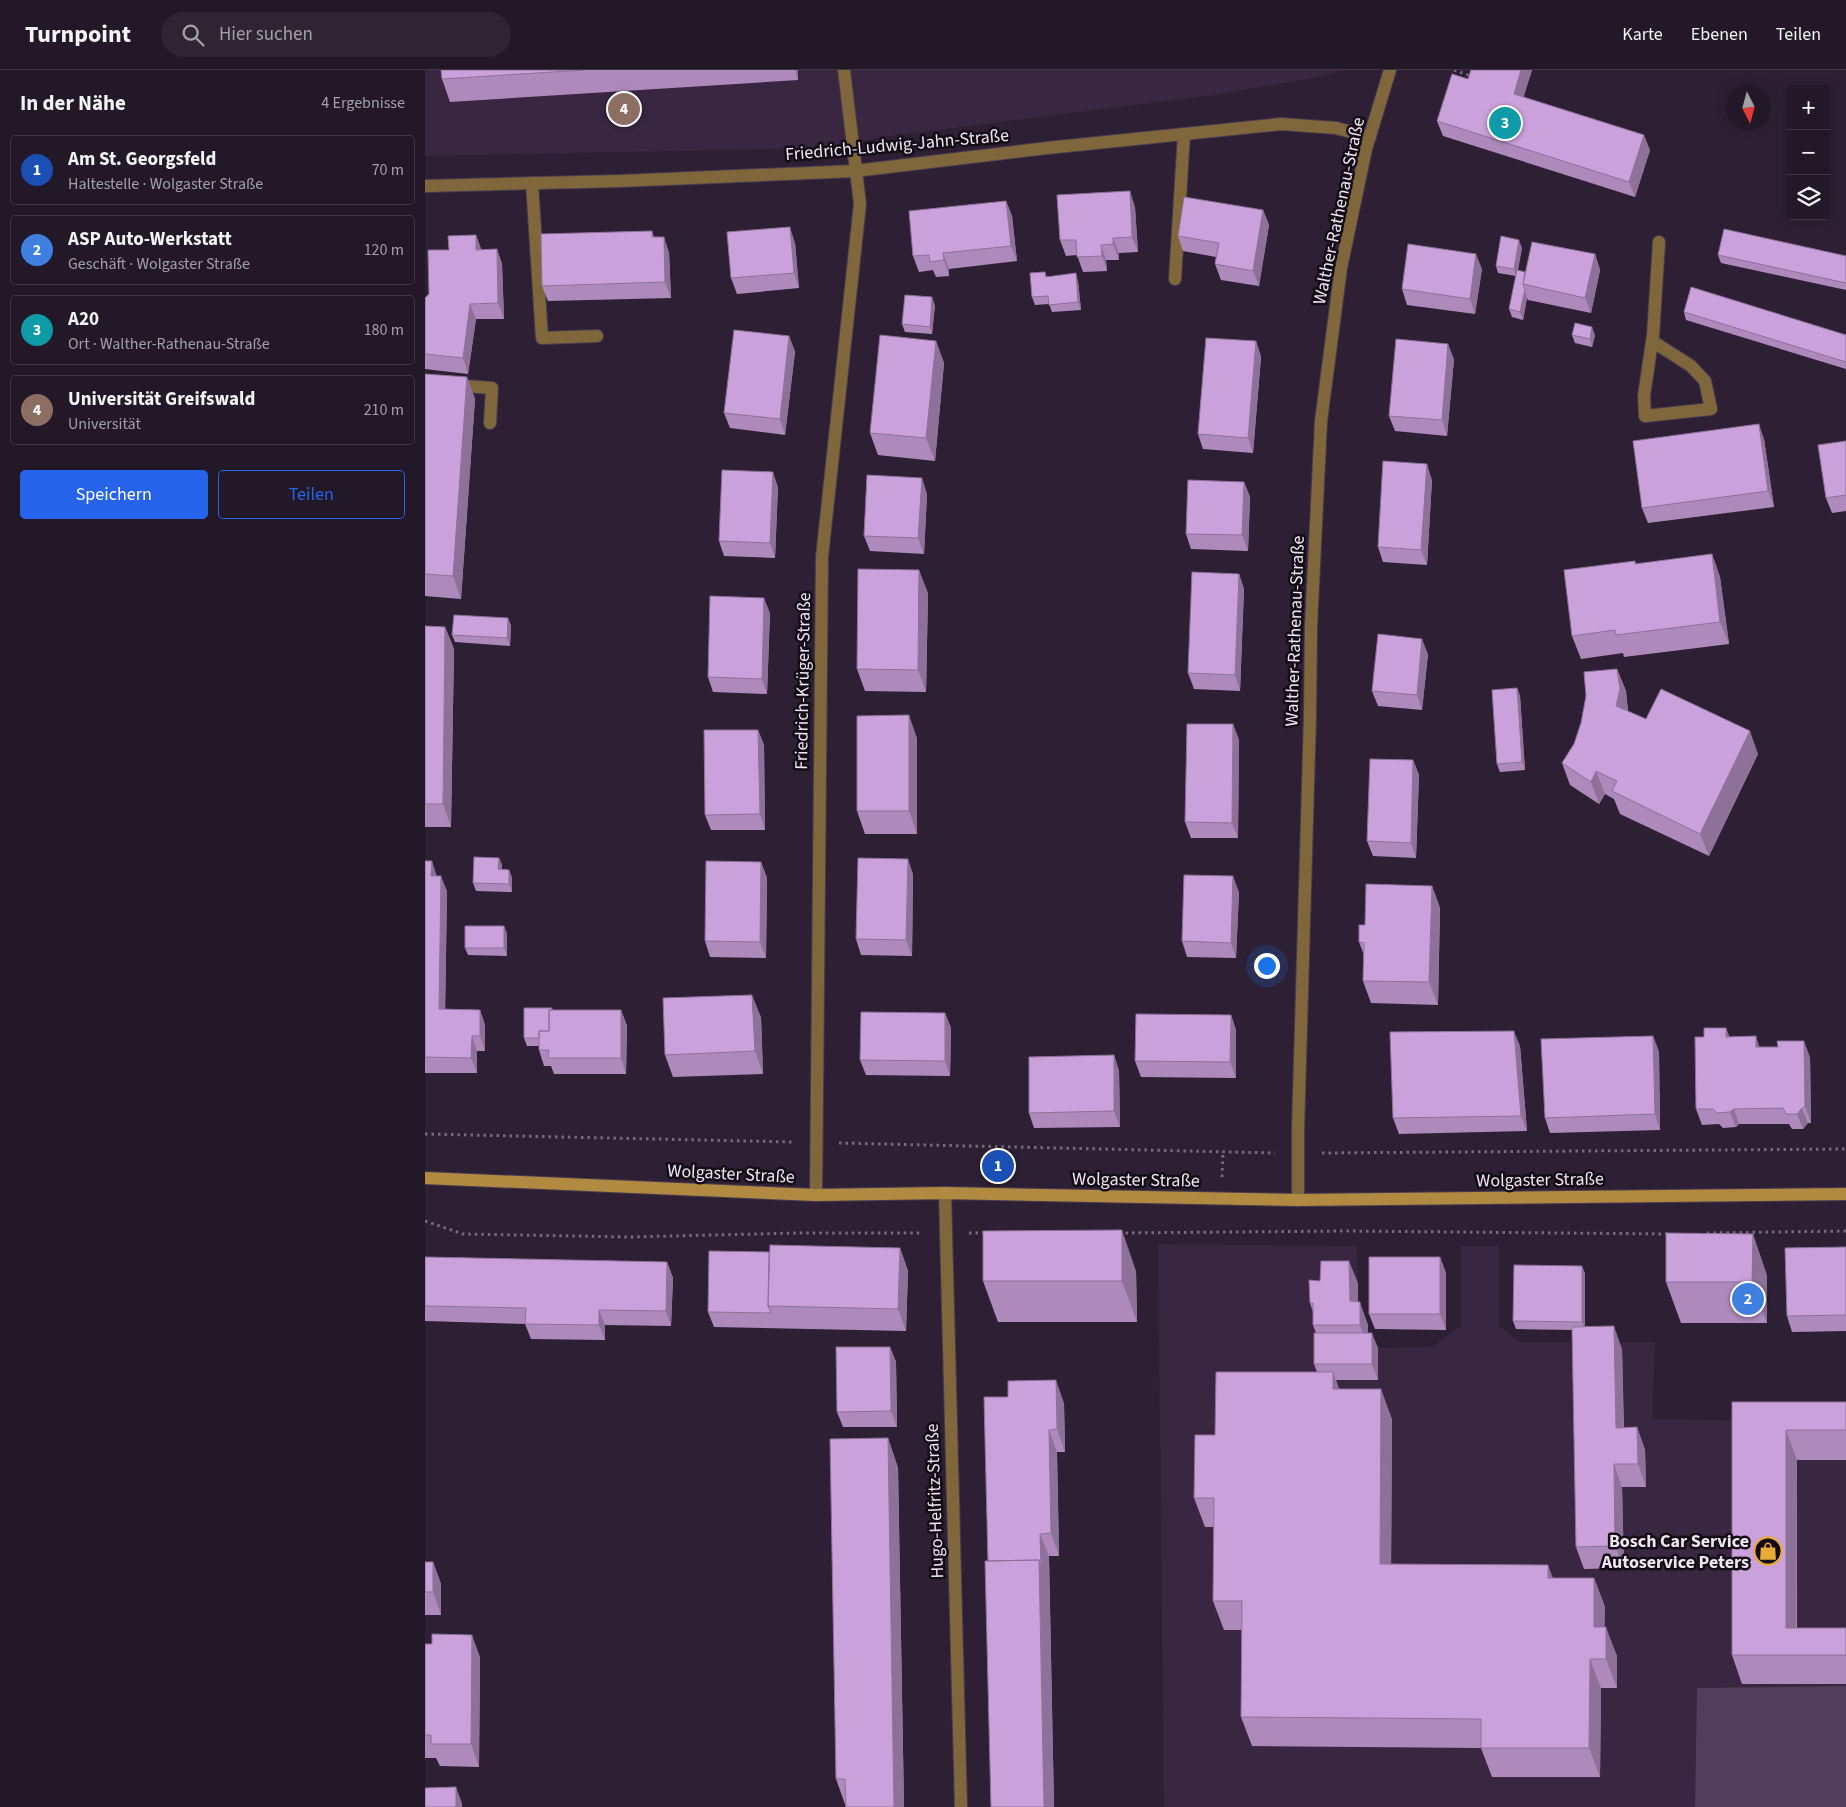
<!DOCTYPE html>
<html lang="de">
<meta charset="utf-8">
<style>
:root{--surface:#221827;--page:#2e2533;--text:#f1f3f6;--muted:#a2a0a7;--line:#3f3744;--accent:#2563eb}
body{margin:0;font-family:"Source Sans 3",sans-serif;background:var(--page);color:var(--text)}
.controls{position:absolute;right:15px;top:15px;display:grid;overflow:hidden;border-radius:5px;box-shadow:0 2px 12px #0003}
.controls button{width:45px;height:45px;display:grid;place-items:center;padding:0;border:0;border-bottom:1px solid var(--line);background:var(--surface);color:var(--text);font:25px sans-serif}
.compass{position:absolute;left:1301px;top:15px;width:45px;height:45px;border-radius:50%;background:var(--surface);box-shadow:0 2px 12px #0003;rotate:174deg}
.you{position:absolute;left:841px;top:895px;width:18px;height:18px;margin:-12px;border:4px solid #fff;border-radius:50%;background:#1a73e8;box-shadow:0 0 0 8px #1a73e833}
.badge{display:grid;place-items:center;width:32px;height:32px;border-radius:50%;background:var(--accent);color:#fff;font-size:16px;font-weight:700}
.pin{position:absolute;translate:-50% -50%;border:2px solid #fff;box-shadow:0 1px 5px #0006}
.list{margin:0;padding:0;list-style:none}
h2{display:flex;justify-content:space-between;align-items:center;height:65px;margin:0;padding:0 20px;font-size:21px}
h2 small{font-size:16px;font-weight:400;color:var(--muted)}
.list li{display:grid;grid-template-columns:32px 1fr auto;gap:15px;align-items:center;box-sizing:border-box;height:70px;margin:0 10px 10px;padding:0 10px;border:1px solid var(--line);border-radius:5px}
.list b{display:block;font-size:19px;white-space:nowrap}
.list p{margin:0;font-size:16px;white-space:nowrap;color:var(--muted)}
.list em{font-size:16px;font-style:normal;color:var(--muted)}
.actions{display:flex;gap:10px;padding:15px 20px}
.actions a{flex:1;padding:11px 0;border:1px solid var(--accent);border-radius:5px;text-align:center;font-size:18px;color:var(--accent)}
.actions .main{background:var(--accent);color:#fff}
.icon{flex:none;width:28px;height:28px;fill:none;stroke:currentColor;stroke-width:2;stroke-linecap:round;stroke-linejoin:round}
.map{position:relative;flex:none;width:1421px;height:1737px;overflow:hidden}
header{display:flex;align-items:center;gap:30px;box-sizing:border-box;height:70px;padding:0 25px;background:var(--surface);border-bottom:1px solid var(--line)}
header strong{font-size:24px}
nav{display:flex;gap:28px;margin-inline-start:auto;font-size:18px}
.search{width:350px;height:45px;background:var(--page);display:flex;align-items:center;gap:12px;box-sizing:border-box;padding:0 18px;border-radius:28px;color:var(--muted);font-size:19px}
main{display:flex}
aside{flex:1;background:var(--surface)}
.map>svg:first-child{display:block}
</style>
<header>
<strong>Turnpoint</strong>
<div class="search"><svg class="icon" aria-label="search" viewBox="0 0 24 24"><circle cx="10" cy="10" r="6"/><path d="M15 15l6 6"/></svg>Hier suchen</div>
<nav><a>Karte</a><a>Ebenen</a><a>Teilen</a></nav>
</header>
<main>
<aside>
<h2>In der Nähe<small>4 Ergebnisse</small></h2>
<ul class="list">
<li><span class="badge" style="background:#1a4fb4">1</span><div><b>Am St. Georgsfeld</b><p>Haltestelle · Wolgaster Straße</p></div><em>70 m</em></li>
<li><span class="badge" style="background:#3f7fe0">2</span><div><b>ASP Auto-Werkstatt</b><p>Geschäft · Wolgaster Straße</p></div><em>120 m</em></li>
<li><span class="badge" style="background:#0f9aa8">3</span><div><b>A20</b><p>Ort · Walther-Rathenau-Straße</p></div><em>180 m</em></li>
<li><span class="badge" style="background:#8d6e63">4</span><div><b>Universität Greifswald</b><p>Universität</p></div><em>210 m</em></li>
</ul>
<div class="actions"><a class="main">Speichern</a><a>Teilen</a></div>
</aside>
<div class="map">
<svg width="1421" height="1737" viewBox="0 0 1421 1737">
<rect width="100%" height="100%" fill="#2e2034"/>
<path fill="#392641" d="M0 0H915L909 3 888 8 790 25 471 65 404 78 0 86Z
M733 1174 932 1176 933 1254 943 1255V1278H953L1007 1277 1036 1256 1035 1176H1074V1256L1095 1272H1230L1227 1349 1421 1352V1616L1272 1619 1270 1737H739Z"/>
<path fill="#533d5c" d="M1421 1616V1737H1270L1272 1618Z"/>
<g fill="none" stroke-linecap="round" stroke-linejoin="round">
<g stroke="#493c4f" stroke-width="14">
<path id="service" d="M107 113 117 268 172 266
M750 209 759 64
M1227 271 1266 296 1280 311 1286 339 1220 346 1219 326 1227 271 1228 266 1234 172
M0 313 67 318 65 353"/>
</g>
<g stroke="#493c4f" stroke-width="14">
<path id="minor" d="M0 116 195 111 430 101 622 78 856 54 911 58 945 67
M520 1123 536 1737
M391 1125 397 487 435 134 419 0"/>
</g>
<g stroke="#493c4f" stroke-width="14">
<path id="tertiary" d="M873 1130V1060L885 646 886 557 896 351 916 198 941 79 965 0"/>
</g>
<g stroke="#493c4f" stroke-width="14">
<path id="secondary" d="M0 1108 391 1125 520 1123 873 1130 1421 1124"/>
</g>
<path stroke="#766a7c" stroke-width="3" stroke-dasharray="2.5 4" stroke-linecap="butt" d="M1029 0 1046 6
M0 1064 368 1072
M414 1073 850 1083
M897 1083 1421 1079
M797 1107 798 1082
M0 1151 38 1164 205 1167 373 1163H498
M544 1163H560
M694 1163 921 1161 1245 1164
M1282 1163 1421 1161"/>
<use href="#service" stroke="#80663b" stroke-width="12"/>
<use href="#minor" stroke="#80663b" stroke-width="12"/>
<use href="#tertiary" stroke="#80663b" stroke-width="12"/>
<use href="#secondary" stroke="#b28940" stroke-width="12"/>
</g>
<path fill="#ae8abc" d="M16 0H373V10L25 32 17 9Z
M1046 0H1107L1098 27 1225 80 1210 127 1018 66 1012 51 1043 9Z
M581 131 587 146 592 191 524 199V206L511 207 508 200 494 202 488 186Z
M710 137 713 182 694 183V190H681L682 201 658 202 652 185 641 186 635 170Z
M838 140 844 155 834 216 796 210 790 194 791 187 758 181 753 166Z
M227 161 229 167 244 182 246 228 123 231 117 216Z
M51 165 56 180 72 179 77 194 79 249H51L43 304 0 299V228L4 224 24 180Z
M370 173 374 218 312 224 306 208Z
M1097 178 1093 200 1100 202 1170 184 1175 200 1166 243 1103 230 1102 228 1098 250 1087 247 1084 239 1091 206 1073 203 1071 196Z
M1293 185 1421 186V220L1296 193Z
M1057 199 1050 244 982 235 977 219Z
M622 206 653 211 656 240 627 242 624 234 610 235 607 227Z
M510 235 507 264 480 262 477 254Z
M1259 242 1421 265V299L1261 250Z
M1147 265H1170L1167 277 1150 273Z
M364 266 370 282 360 365 305 358 299 343Z
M511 271 519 293 510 391 453 385 445 363Z
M831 271 836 287 828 383 778 379 773 364Z
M1029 289 1022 366 970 361 964 346Z
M0 304 42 307 50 329 36 529 0 526Z
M1339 369 1349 437 1223 453 1217 438Z
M1421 371V441L1407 443 1401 428Z
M1007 410 1002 495 958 492 953 477Z
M819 412 825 427 823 481 766 479 761 464Z
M353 417 350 488 299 486 294 471Z
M502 424 499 484 445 481 439 466Z
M1287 484 1295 507 1304 574 1199 587 1198 583 1156 589 1147 566 1210 491 1211 494Z
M814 504 819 519 815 621 769 619 763 603Z
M503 523 501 622 440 621 432 599Z
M345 543 342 624 288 622 283 607Z
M83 548 86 556 85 576 30 572 27 565Z
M0 556 20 557 29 579 26 757H0Z
M1003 584 997 640 953 636 947 621Z
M1192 599 1201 621 1203 641 1221 649 1333 684 1284 786 1195 744 1189 729 1180 724 1174 734 1145 715 1137 693 1149 674Z
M1092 618 1095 626 1100 700 1075 702 1072 694Z
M808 654 814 670 813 768H766L760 752Z
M333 660 339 675 340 760H286L280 745Z
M492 668V764H440L432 741Z
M988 690 994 705 991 788 948 786 942 771Z
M74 788 77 795V799L84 800 87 808V822L51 821 48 813Z
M0 791 12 806 22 821 20 939 55 940 60 955V981H52V1003H0Z
M336 792 342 808 341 888 285 887 280 871Z
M488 804 487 886 436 885 431 869Z
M1007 816 1015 838 1013 935 946 933 938 911 939 885 934 872 940 855Z
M814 822 811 888 762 887 757 871Z
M79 856 82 864V886L43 885 40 878Z
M127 940H196L202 956 201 1004H129L126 996H119L114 980V976H102L99 968Z
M520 943 526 958 525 1006 441 1005 435 990Z
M806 945 811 960V1008L716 1007 710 991Z
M336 947 338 1004 248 1007 240 985Z
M1301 958 1304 967 1335 977 1385 987 1386 1053H1383L1378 1059H1367L1364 1054H1314L1311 1057 1298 1058 1294 1054 1277 1055 1271 1039 1279 967Z
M1228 966 1234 982 1235 1060 1125 1063 1120 1048Z
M1095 976 1102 1061 974 1064 968 1048Z
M689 985 694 1001 695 1057 609 1058 604 1043Z
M1421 1177V1261L1367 1262 1362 1246Z
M475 1178 483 1201 481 1261 289 1257 283 1242 344 1182Z
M0 1187 242 1192 248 1208 246 1256 180 1255V1270L106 1269 100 1254 0 1251Z
M1015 1187 1021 1203V1260L950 1259 944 1244Z
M1157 1196 1160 1204V1256L1197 1279 1199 1358 1212 1357 1220 1380 1221 1417H1197L1199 1498 1159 1499 1151 1477 1147 1260 1091 1259 1088 1251Z
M711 1201 712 1252H573L558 1211Z
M1342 1205V1253H1256L1241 1212Z
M933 1213V1232L943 1255V1263L953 1278V1310H911L914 1319 967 1349 966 1494 1128 1508H1169L1180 1537 1179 1557 1192 1586V1618H1176L1175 1707H1067L1056 1678 827 1676 816 1647 817 1560H799L788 1531 789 1457H780L769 1428 790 1365 892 1302 889 1294 891 1263 888 1255V1242L885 1233Z
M465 1277 471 1292 472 1357H418L412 1342Z
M559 1327 639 1333 640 1382H632L634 1486H624L629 1737H566L563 1491Z
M1307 1332H1421V1390H1372V1558H1421V1614H1317L1307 1585Z
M463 1368 473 1398 479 1737H421L411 1709Z
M0 1492H8L16 1514V1545H0Z
M0 1574H7L55 1587 54 1697 15 1696 11 1688H0Z"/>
<path fill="#8d7199" d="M370 0H373V10Z
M1096 0H1107L1095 39 1089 24Z
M1219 65 1225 80 1210 127 1204 112Z
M705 121 710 137 713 182 707 167Z
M581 131 587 146 592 191 586 176Z
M838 140 844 155 834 216 828 201Z
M365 157 370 173 374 218 369 203Z
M51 165 57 181 51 180Z
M239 167 244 182 246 228 240 212Z
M688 168 694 183V190L688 174Z
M1094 170 1097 178 1091 206 1089 199Z
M676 175 681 190 682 201 677 186Z
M72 179 77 194 79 249 73 233Z
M518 183 524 199V206L519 190Z
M1051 184 1057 199 1050 244 1045 229Z
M1170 184 1175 200 1166 243 1160 228Z
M651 203 653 211 656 240 653 232Z
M1100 220 1102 228 1098 250 1095 242Z
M507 227 510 235 507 264 505 257Z
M45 234 51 249 43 304 38 288Z
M1167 257 1170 265 1167 277 1165 269Z
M364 266 370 282 360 365 355 349Z
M511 271 519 293 510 391 501 368Z
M831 271 836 287 828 383 823 368Z
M1023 274 1029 289 1022 366 1017 350Z
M42 307 50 329 36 529 28 506Z
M1334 354 1339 369 1349 437 1343 421Z
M1002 394 1007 410 1002 495 996 480Z
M348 402 353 417 350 488 345 473Z
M497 408 502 424 499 484 493 468Z
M819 412 825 427 823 481 817 465Z
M1287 484 1295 507 1304 574 1295 552Z
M494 500 503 523 501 622 493 600Z
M814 504 819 519 815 621 810 605Z
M339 528 345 543 342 624 337 609Z
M83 548 86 556 85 576 82 568Z
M20 557 29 579 26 757 18 734Z
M997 569 1003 584 997 640 992 625Z
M1192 599 1201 621 1203 641 1191 636Z
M1092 618 1095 626 1100 700 1097 692Z
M484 645 492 668V764L484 741Z
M808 654 814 670 813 768 807 753Z
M333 660 339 675 340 760 335 744Z
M1325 661 1333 684 1284 786 1275 764Z
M988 690 994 705 991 788 986 773Z
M1171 701 1180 724 1174 734 1166 712Z
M74 788 77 795 76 807 73 799Z
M483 789 488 804 487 886 481 870Z
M7 791 12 807 6 806Z
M336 792 342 808 341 888 335 872Z
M84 800 87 808V822L84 814Z
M16 806 22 821 20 955 14 939Z
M808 806 814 822 811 888 806 873Z
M1007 816 1015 838 1013 935 1004 912Z
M79 856 82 864V886L79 878Z
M327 925 336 947 338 1004 330 981Z
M55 940 60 955V981L55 966Z
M196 940 202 956 201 1004 196 988Z
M520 943 526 958 525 1006 520 991Z
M806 945 811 960V1008L805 992Z
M1301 958 1307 973 1301 967Z
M1089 961 1095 976 1102 1061 1096 1046Z
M47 966 52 981V1003L46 988Z
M1228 966 1234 982 1235 1060 1230 1044Z
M1331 966 1336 982 1331 977Z
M1379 971 1385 987 1386 1053 1380 1037Z
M689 985 694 1001 695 1057 689 1041Z
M1377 1038 1383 1053 1378 1059 1372 1044Z
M1309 1039 1314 1054 1311 1057 1305 1042Z
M697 1160 711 1201 712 1252 697 1211Z
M1328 1164 1342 1205V1253L1327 1212Z
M475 1178 483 1201 481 1261 473 1239Z
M1015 1187 1021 1203V1260L1015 1244Z
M924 1191 933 1213V1254L925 1231Z
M242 1192 248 1208 246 1256 241 1241Z
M1157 1196 1160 1204V1260L1157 1252Z
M935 1232 943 1255V1278L935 1255Z
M174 1240 180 1255V1270L174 1255Z
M1189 1256 1197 1279 1199 1381 1191 1358Z
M947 1263 953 1278V1310L947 1294Z
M465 1277 471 1292 472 1357 466 1341Z
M908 1302 918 1331 908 1319Z
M631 1310 639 1333 640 1382 632 1359Z
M956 1319 967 1349 966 1523 955 1494Z
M1212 1357 1220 1380 1221 1417 1213 1394Z
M624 1360 632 1382 634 1486 626 1463Z
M1361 1360 1372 1390 1371 1585 1361 1558Z
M463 1368 473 1398 479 1737H469Z
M1189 1394 1197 1417 1199 1498 1190 1476Z
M615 1464 624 1486 629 1737H619L614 1490Z
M8 1492 16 1514V1545L8 1522Z
M1123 1495 1134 1524 1123 1508Z
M1169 1508 1180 1537 1179 1586 1169 1557Z
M1181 1557 1192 1586V1618L1181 1589Z
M47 1565 55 1587 54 1697 46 1674Z
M1165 1589 1176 1618 1175 1707 1164 1678Z
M31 1717 37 1733V1737H31Z"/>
<path fill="#caa1db" stroke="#8d7199" d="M16 0H159L17 9Z
M1046 0H1096L1089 24 1219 65 1204 112 1012 51 1027 4 1043 9Z
M705 121 707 167 688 168V174L676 175 677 186 652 187 651 170H635L632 125Z
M759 127 838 140 828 201 790 194 794 173 753 166Z
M581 131 586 176 518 183 519 190 505 192 504 185 488 186 484 141Z
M365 157 369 203 306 208 302 162Z
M1299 159 1421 186V213L1293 185Z
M227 161V167H239L240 212 117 216 116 164Z
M51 165V180L72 179 73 233 45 234 38 288 0 284V228L4 224 3 180H24L23 166Z
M1076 166 1094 170 1089 199 1071 196Z
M1107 172 1170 184 1160 228 1098 214Z
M983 174 1051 184 1045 229 977 219Z
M1092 200 1100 202 1098 214 1100 220 1095 242 1084 239Z
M620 202 621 207 651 203 653 232 624 235 623 226 607 227 605 203Z
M1266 217 1421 265V292L1259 242Z
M480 225 507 227 505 257 477 254Z
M1150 253 1167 257 1165 269 1147 265Z
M309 260 364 266 355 349 299 343Z
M455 265 511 271 501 368 445 363Z
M781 268 831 271 823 368 773 364Z
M971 269 1023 274 1017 350 964 346Z
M0 304 42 307 28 506 0 504Z
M1334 354 1343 421 1217 438 1208 371Z
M1421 371V425L1401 428 1393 375Z
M958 391 1002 394 996 480 953 477Z
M297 400 348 402 345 473 294 471Z
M442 405 497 408 493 468 439 466Z
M763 410 819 412 817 465 761 464Z
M1287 484 1295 552 1191 565 1190 560 1147 566 1139 500 1210 491V494Z
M433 499 494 500 493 600 432 599Z
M767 502 814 504 810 605 763 603Z
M285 526 339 528 337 609 283 607Z
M29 545 83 548 82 568 27 565Z
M0 556 20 557 18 734H0Z
M953 564 997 569 992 625 947 621Z
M1192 599 1195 619 1191 636 1221 649 1236 619 1325 661 1275 764 1187 721 1192 711 1171 701 1166 712 1137 693 1149 674 1156 653 1161 626 1159 602Z
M1092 618 1097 692 1072 694 1067 620Z
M484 645V741H432V646Z
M762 654H808L807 753 760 752Z
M279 660H333L335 744 280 745Z
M945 689 988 690 986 773 942 771Z
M49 787 74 788 73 799 84 800V814L48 813Z
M433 788 483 789 481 870 431 869Z
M0 791H7L6 806H16L14 939 55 940V966H47L46 988 0 987Z
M281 791 336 792 335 872 280 871Z
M759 805 808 806 806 873 757 871Z
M941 814 1007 816 1004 912 938 911 939 873 934 872V855H940Z
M40 856H79V878H40Z
M327 925 330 981 240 985 238 928Z
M99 938H127V940H124V961H114V968H99Z
M124 940H196V988H123L124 980H114V961H124Z
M436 942 520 943V991L435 990Z
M711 944 806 945 805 992 710 991Z
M1279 958H1301V967L1331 966V977H1353L1352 971H1379L1380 1037 1377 1038 1372 1044H1361L1358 1038 1309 1039 1305 1042 1292 1043 1288 1039H1271L1270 967H1279Z
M1089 961 1096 1046 968 1048 965 962Z
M1228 966 1230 1044 1120 1048 1116 969Z
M689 985V1041L604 1043V987Z
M697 1160V1211H558V1161Z
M1241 1163 1328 1164 1327 1212H1241Z
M345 1175 475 1178 473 1239 343 1236Z
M1421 1177V1245L1362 1246 1360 1178Z
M284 1181 344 1182 343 1236 346 1243 283 1242Z
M0 1187 242 1192 241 1241 174 1240V1255L100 1254 101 1238 0 1236Z
M944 1187H1015V1244H944Z
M896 1191H924L925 1231 935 1232V1255H888V1233H885L884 1210 895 1211Z
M1089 1195 1157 1196V1252L1088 1251Z
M1189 1256 1191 1358 1212 1357 1213 1394H1189L1190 1476 1151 1477 1147 1257Z
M889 1263H947V1294H889Z
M411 1277H465L466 1341 412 1342Z
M791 1302H908V1319H956L955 1494 1123 1495V1508H1169V1557H1181V1589H1165L1164 1678H1056V1649L816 1647 817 1531H788L789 1428H769L770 1365H790Z
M631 1310 632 1359 624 1360 626 1463 615 1464 616 1496 614 1490 563 1491 559 1327H583V1311Z
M1307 1332H1421V1360H1361V1558H1421V1585H1307Z
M463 1368 469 1737H421L420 1709H411L405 1369Z
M614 1490 619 1737H566L560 1491Z
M0 1492H8V1522H0Z
M7 1564 47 1565 46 1674H6V1665H0V1574H7Z
M31 1717V1737H0V1718Z"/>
<defs>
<g id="shop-ring" transform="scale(1.4375)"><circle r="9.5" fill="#130c16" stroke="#e8ab37" stroke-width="1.5"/><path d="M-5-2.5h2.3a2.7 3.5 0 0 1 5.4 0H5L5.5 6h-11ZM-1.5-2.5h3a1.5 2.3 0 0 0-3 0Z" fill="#e8ab37"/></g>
</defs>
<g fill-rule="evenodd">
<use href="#shop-ring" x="1343" y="1481"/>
</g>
<g text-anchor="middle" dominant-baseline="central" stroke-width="5" stroke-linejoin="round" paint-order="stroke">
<g font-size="18" fill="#efe5f3" stroke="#130c16">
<text transform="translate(472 75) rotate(-5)">Friedrich-Ludwig-Jahn-Straße</text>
<text transform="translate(914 141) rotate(-78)">Walther-Rathenau-Straße</text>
<text transform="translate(870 561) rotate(-88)">Walther-Rathenau-Straße</text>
<text transform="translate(378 611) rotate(-89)">Friedrich-Krüger-Straße</text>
<text transform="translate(306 1104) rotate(3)">Wolgaster Straße</text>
<text transform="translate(711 1110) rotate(1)">Wolgaster Straße</text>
<text transform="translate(1115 1110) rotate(-1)">Wolgaster Straße</text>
<text transform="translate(510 1431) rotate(-92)">Hugo-Helfritz-Straße</text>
</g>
<g font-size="18" font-weight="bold" fill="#efe5f3" stroke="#130c16" text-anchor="end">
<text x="1324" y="1471">Bosch Car Service<tspan x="1324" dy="21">Autoservice Peters</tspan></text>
</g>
</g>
</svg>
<div class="controls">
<button>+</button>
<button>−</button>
<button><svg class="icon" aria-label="layers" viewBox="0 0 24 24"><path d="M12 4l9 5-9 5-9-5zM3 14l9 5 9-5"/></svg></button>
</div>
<svg class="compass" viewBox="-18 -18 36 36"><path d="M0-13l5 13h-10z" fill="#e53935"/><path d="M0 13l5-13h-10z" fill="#a2a0a7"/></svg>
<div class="you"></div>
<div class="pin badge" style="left:573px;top:1096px;background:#1a4fb4">1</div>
<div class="pin badge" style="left:1323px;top:1229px;background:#3f7fe0">2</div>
<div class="pin badge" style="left:1080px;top:53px;background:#0f9aa8">3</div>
<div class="pin badge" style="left:199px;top:39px;background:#8d6e63">4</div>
</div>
</main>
